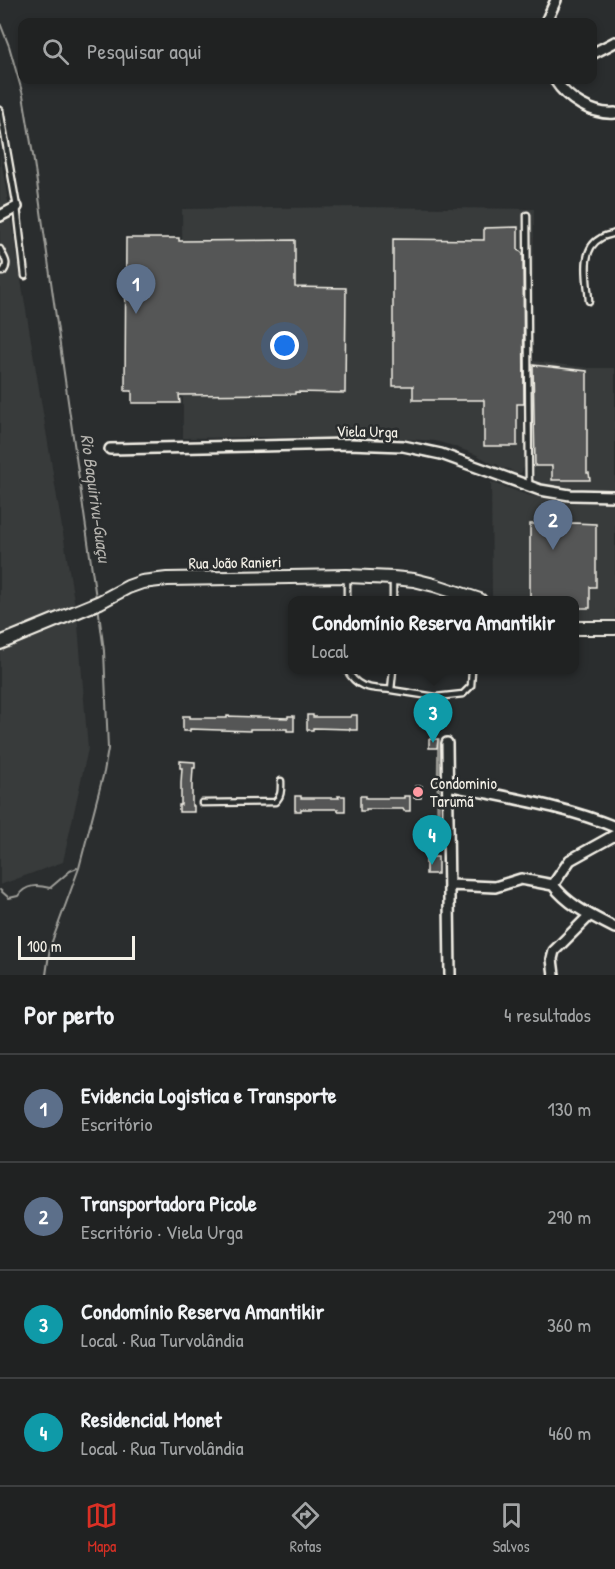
<!DOCTYPE html>
<html lang="pt">
<meta charset="utf-8">
<style>
:root{--surface:#202222;--page:#2d2f2f;--text:#f1f3f6;--muted:#a2a4a5;--line:#3d3f40;--accent:#d93025}
body{margin:0;font-family:"Patrick Hand",sans-serif;background:var(--page);color:var(--text)}
.scale{position:absolute;left:18px;bottom:15px;width:117px;box-sizing:border-box;padding-left:6px;border:3px solid #f4f1e8;border-top:0;font-size:16px;line-height:21px;white-space:nowrap;color:#f4f1e8;-webkit-text-stroke:4px #2a2d2e;paint-order:stroke}
.you{position:absolute;left:285px;top:346px;width:21px;height:21px;margin:-15px;border:4px solid #fff;border-radius:50%;background:#1a73e8;box-shadow:0 0 0 9px #1a73e833}
.badge{display:grid;place-items:center;width:39px;height:39px;border-radius:50%;background:var(--accent);color:#fff;font-size:20px;font-weight:700}
.pin{position:absolute;translate:-50% -50px;filter:drop-shadow(0 2px 3px #0008)}
.pin::after{content:'';position:absolute;top:32px;width:21px;height:18px;background:inherit;clip-path:polygon(0 0,100% 0,50% 100%)}
.popup{position:absolute;left:288px;top:596px;width:291px;height:78px;box-sizing:border-box;display:grid;place-content:center;border-radius:12px;background:var(--surface);filter:drop-shadow(0 2px 4px #0005);font-size:20px;white-space:nowrap;color:var(--muted)}
.popup b{font-size:22px;color:var(--text)}
.popup::after{content:'';position:absolute;left:50%;top:100%;margin-left:-12px;border:12px solid transparent;border-top-color:var(--surface)}
.list{margin:0;padding:0;list-style:none}
h2{display:flex;justify-content:space-between;align-items:center;height:78px;margin:0;padding:0 24px;font-size:26px}
h2 small{font-size:20px;font-weight:400;color:var(--muted)}
.list li{display:grid;grid-template-columns:39px 1fr auto;gap:18px;align-items:center;box-sizing:border-box;height:108px;padding:0 24px;border-top:2px solid var(--line)}
.list b{display:block;font-size:22px;white-space:nowrap}
.list p{margin:0;font-size:20px;white-space:nowrap;color:var(--muted)}
.list em{font-size:20px;font-style:normal;color:var(--muted)}
.icon{flex:none;width:33px;height:33px;fill:none;stroke:currentColor;stroke-width:2;stroke-linecap:round;stroke-linejoin:round}
.map{position:relative;flex:none;width:615px;height:975px;overflow:hidden}
.search{position:absolute;background:var(--surface);box-shadow:0 3px 9px #0003;left:18px;right:18px;top:18px;height:66px;display:flex;align-items:center;gap:15px;box-sizing:border-box;padding:0 21px;border-radius:12px;color:var(--muted);font-size:22px}
.sheet{height:510px;background:var(--surface)}
nav{display:flex;justify-content:space-around;align-items:center;box-sizing:border-box;height:84px;border-top:2px solid var(--line);background:var(--surface);font-size:16px;color:var(--muted)}
nav a{display:grid;justify-items:center;gap:3px}
nav .on{color:var(--accent)}
.map>svg:first-child{display:block}
</style>
<div class="map">
<svg width="615" height="975" viewBox="0 0 615 975">
<rect width="100%" height="100%" fill="#2a2d2e"/>
<filter id="ink" filterUnits="userSpaceOnUse"><feTurbulence type="fractalNoise" baseFrequency=".0167" numOctaves="2"/><feDisplacementMap in="SourceGraphic" scale="12" xChannelSelector="R" yChannelSelector="G"/><feConvolveMatrix kernelMatrix="1 2 1 2 8 2 1 2 1" color-interpolation-filters="sRGB"/></filter>
<g filter="url(#ink)">
<path fill="#373a3a" d="M0 153 78 624 88 749 63 862 0 885Z
M359 207 534 209 533 361 589 368H615V488L585 489 535 483 534 466H525L521 473 516 474 509 469 500 468 497 464H493L477 455 453 446 435 441 407 439 299 437 183 438 182 209Z
M491 482 527 495 552 500 572 503H615V620H574V600H503L492 596Z"/>
<path fill="#444645" stroke="#9c9c96" stroke-width="1.5" d="M438 739H439V819H437Z"/>
<g fill="none" stroke-linecap="round" stroke-linejoin="round">
<path stroke="#9f9f9a" stroke-width="2" d="M0 23 9 46 23 95 33 155 96 598
M0 890 9 898 18 896C26 884 37 885 50 888L70 871 77 868
M46 975 50 947 79 868 104 772 108 749 104 651 98 606"/>
</g>
<path fill="#555756" stroke="#f4f1e8" stroke-width="1.5" d="M518 227V249L523 254 524 404H517V446H484V400H413V386H393V239L484 240V228Z
M126 238H179V241L295 240V287L346 288 345 393 295 392V394L179 395 180 403H132V391H125Z
M533 365 587 371V473H589L590 480H552V466H535Z
M574 523 596 524V587H590V608H574V600H530V524Z
M307 715H313V717H350L351 715H357V730H350V729L313 728V730H307Z
M183 716H190V718H227V716L288 718V716H294V731H287V729H250V731L190 729V731H183Z
M429 739H438L437 748H429Z
M180 761 195 762V768H193L192 784V806H194V812H179V805H181V783L182 768H180Z
M415 786H422L421 798H414Z
M295 796H301V798H339L338 796H345V811H338V809H301V811H295Z
M360 796H366V798H404V796H410V811H404L403 809H366V811H360Z
M426 857H438V874H426Z"/>
<g fill="none" stroke-linecap="round" stroke-linejoin="round">
<g stroke="#f4f1e8" stroke-width="9">
<path id="service" d="M0 110 17 207 25 276
M527 215 529 487
M0 249C4 258 10 263 3 272H0
M589 301C588 281 579 249 601 238 605 235 611 235 615 233
M393 579V600
M347 600V576
M347 670C358 690 371 688 391 690
M393 670 391 690 436 697 463 694 471 686 472 670
M202 803 275 802C282 796 281 789 281 781"/>
</g>
<g stroke="#f4f1e8" stroke-width="14">
<path id="minor" d="M546 22 556 0
M592 54 615 42
M555 80C567 99 592 115 615 113
M0 216 17 207
M110 449 349 444 403 446 441 454 540 490 570 495 615 496
M447 743 450 975
M448 785C503 797 562 805 615 827
M450 885 495 887 521 879 553 885 570 860 615 835
M553 885C569 906 592 916 615 928
M554 975 552 959 554 951 590 915"/>
</g>
<g stroke="#f4f1e8" stroke-width="16">
<path id="tertiary" d="M574 628H615
M0 643 100 602 128 587 142 582 167 579 347 576 393 578 414 580 434 585 480 600"/>
</g>
<use href="#service" stroke="#2a2d2e" stroke-width="4.5"/>
<use href="#minor" stroke="#2a2d2e" stroke-width="9"/>
<use href="#tertiary" stroke="#2a2d2e" stroke-width="12"/>
</g>
</g>
<circle fill="#ff9aa2" stroke="#2a2d2e" stroke-width="2" cx="418" cy="792" r="6"/>
<g text-anchor="middle" dominant-baseline="central" stroke-width="5" stroke-linejoin="round" paint-order="stroke">
<g font-size="16" fill="#f4f1e8" stroke="#2a2d2e">
<text transform="translate(367 431) rotate(1)">Viela Urga</text>
<text transform="translate(235 562) rotate(-1)">Rua João Ranieri</text>
</g>
<g font-size="16" fill="#f4f1e8" stroke="#2a2d2e" text-anchor="start">
<text x="430" y="783">Condominio<tspan x="430" dy="18">Tarumã</tspan></text>
</g>
<g font-size="18" font-style="italic" fill="#b5b3ae" stroke="#2a2d2e">
<text transform="translate(96 498) rotate(82)">Rio Baquirivu-Guaçu</text>
</g>
</g>
</svg>
<div class="scale">100 m</div>
<div class="you"></div>
<div class="pin badge" style="left:136px;top:314px;background:#5c6f8a">1</div>
<div class="pin badge" style="left:553px;top:550px;background:#5c6f8a">2</div>
<div class="pin badge" style="left:433px;top:743px;background:#0f9aa8">3</div>
<div class="popup"><b>Condomínio Reserva Amantikir</b>Local</div>
<div class="pin badge" style="left:432px;top:865px;background:#0f9aa8">4</div>
<div class="search"><svg class="icon" aria-label="search" viewBox="0 0 24 24"><circle cx="10" cy="10" r="6"/><path d="M15 15l6 6"/></svg>Pesquisar aqui</div>
</div>
<section class="sheet">
<h2>Por perto<small>4 resultados</small></h2>
<ul class="list">
<li><span class="badge" style="background:#5c6f8a">1</span><div><b>Evidencia Logistica e Transporte</b><p>Escritório</p></div><em>130 m</em></li>
<li><span class="badge" style="background:#5c6f8a">2</span><div><b>Transportadora Picole</b><p>Escritório · Viela Urga</p></div><em>290 m</em></li>
<li><span class="badge" style="background:#0f9aa8">3</span><div><b>Condomínio Reserva Amantikir</b><p>Local · Rua Turvolândia</p></div><em>360 m</em></li>
<li><span class="badge" style="background:#0f9aa8">4</span><div><b>Residencial Monet</b><p>Local · Rua Turvolândia</p></div><em>460 m</em></li>
</ul>
</section>
<nav>
<a class="on"><svg class="icon" aria-label="map" viewBox="0 0 24 24"><path d="M3 6l6-2 6 2 6-2v14l-6 2-6-2-6 2zM9 4v14M15 6v14"/></svg>Mapa</a>
<a><svg class="icon" aria-label="directions" viewBox="0 0 24 24"><path d="M12 3l9 9-9 9-9-9zM9 14v-3h6M13 9l2 2-2 2"/></svg>Rotas</a>
<a><svg class="icon" aria-label="saved" viewBox="0 0 24 24"><path d="M7 4h10v16l-5-4-5 4z"/></svg>Salvos</a>
</nav>
